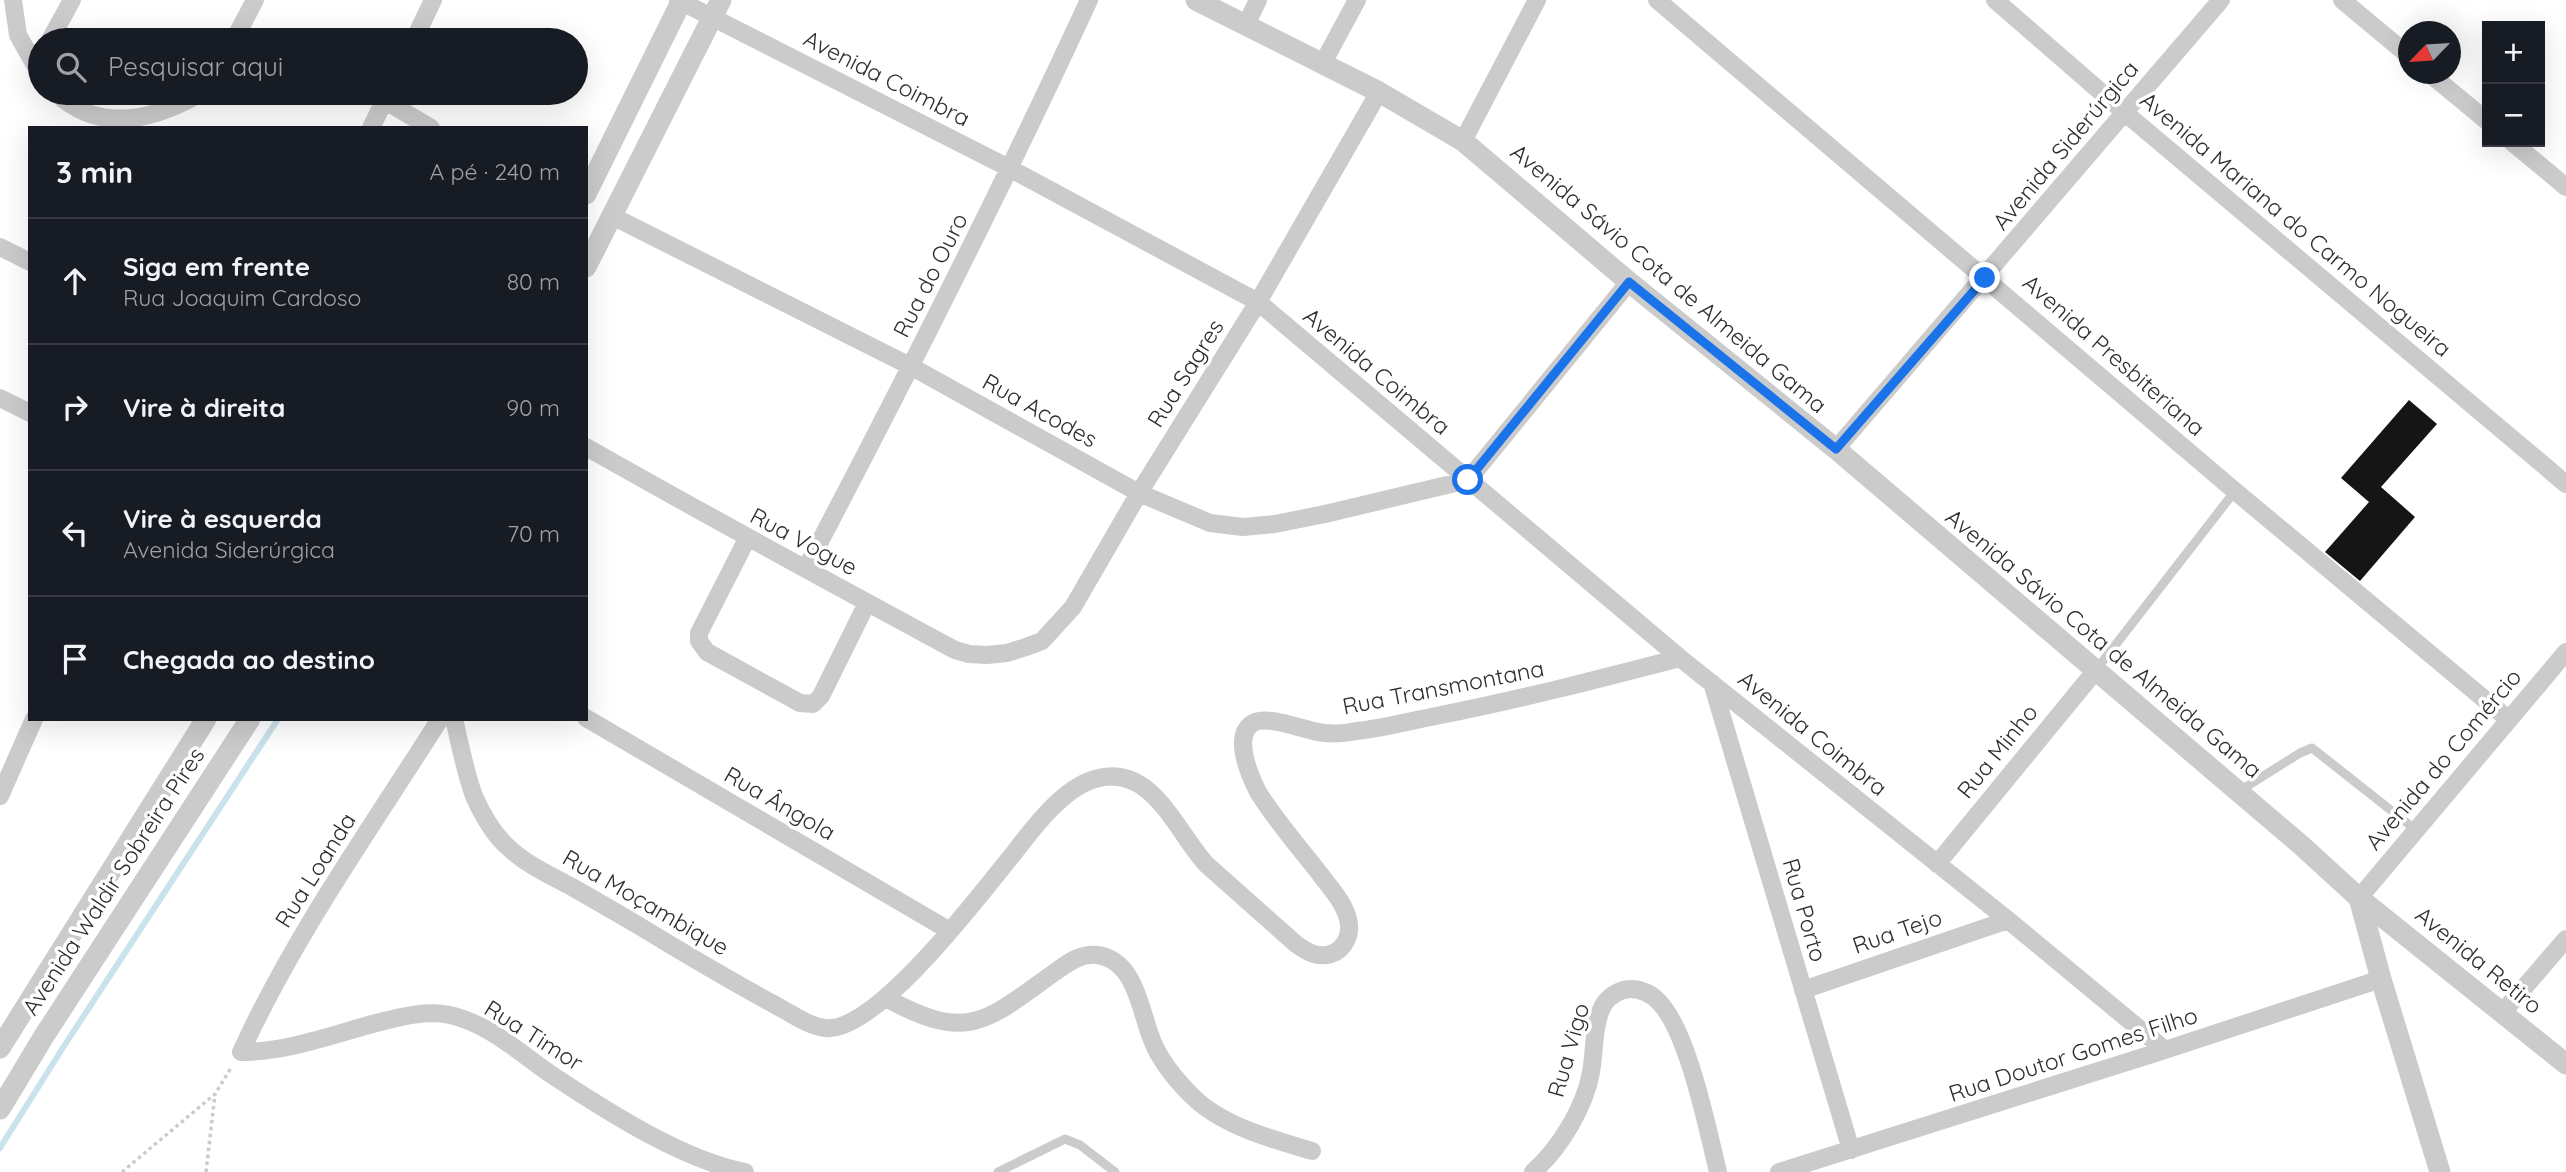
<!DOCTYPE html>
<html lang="pt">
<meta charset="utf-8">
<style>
:root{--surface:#171b24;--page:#242831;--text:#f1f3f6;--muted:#9ea1a6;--line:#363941}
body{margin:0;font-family:Quicksand,sans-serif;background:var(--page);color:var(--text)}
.controls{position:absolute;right:21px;top:21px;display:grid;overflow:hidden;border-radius:0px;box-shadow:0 7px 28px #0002}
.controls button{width:63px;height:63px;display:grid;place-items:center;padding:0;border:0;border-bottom:2px solid var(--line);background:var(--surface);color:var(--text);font:35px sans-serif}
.compass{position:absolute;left:2398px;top:21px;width:63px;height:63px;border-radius:50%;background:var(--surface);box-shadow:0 7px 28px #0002;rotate:245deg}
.stop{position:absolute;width:21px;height:21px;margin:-16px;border:5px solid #1a73e8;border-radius:50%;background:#fff}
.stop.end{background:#1a73e8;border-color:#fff;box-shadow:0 2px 7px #0008}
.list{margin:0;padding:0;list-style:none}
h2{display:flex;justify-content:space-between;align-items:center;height:91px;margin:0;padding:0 28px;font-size:30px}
h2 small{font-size:23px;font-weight:400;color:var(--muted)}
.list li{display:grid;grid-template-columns:46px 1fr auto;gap:21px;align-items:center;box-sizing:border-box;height:126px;padding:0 28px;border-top:2px solid var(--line)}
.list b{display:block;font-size:26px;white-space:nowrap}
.list p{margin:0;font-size:23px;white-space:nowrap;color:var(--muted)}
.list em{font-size:23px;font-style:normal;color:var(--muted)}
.icon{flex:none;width:38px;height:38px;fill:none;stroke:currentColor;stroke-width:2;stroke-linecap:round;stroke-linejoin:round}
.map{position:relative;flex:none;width:2566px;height:1172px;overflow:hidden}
.search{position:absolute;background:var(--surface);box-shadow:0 7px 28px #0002;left:28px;top:28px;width:560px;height:77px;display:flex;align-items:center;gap:18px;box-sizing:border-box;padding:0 24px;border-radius:38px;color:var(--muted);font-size:26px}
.panel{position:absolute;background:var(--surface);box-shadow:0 7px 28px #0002;left:28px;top:126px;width:560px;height:595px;border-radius:0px}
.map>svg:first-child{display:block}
</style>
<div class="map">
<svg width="2566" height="1172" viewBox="0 0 2566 1172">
<rect width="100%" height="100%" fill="#fff"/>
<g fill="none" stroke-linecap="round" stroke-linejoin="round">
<path stroke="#c9e2eb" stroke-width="6" d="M0 1148 64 1046 278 719"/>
</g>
<path fill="#151515" d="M2409 400 2437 424 2381 487 2415 517 2360 581 2325 552 2369 502 2341 478Z"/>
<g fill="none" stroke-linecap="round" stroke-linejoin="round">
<path stroke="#cbcbcb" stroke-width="3.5" stroke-dasharray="3.5 3.5" stroke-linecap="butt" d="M122 1172 215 1094 231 1068
M206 1172 215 1094"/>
<path stroke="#cbcbcb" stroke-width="9" d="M2096 670 2235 491
M2238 792 2300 753 2312 748 2416 830
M998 1172 1065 1139 1080 1145 1115 1172"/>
<path stroke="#cbcbcb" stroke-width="18" d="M13 0 18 35 40 74
M678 0 1011 169 1258 302 1680 658 2008 920 2165 1050
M1657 0 2235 491 2508 719
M1995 0 2124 112 2566 484
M2342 0 2408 55
M1246 25 1258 0
M50 40 72 0
M234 40 255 0
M414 40 433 0
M1323 63 1357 0
M2430 74 2487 121
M56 93C100 134 154 120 201 93
M364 93 384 100 431 128
M371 128 388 93
M1463 141 1537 0
M2512 142 2566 187
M612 216 912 367 1139 493 1210 523 1243 527 1275 524 1325 514 1468 480 1629 282
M0 247 30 262
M0 398 30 413
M586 447C708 516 831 583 955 650L969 654 987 655 1007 653 1026 647 1042 641 1073 607 1139 493 1258 302 1379 92
M1836 449 2221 0
M747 539 699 633V641L707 652 800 703 813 704 821 696 867 603
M806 568C905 380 1000 193 1089 0
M1712 683 1851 1150
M586 718 950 931
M440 719C371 828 295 934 241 1052 287 1052 332 1035 376 1023 400 1017 426 1010 450 1015 490 1024 522 1055 555 1077 608 1112 683 1160 745 1172
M454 719C460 744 465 772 474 796 482 814 494 835 509 848 527 865 550 875 572 887 593 899 614 911 636 924 682 952 729 980 777 1006 792 1014 808 1026 825 1028 876 1034 982 892 1014 853 1033 828 1063 788 1095 779 1152 762 1176 832 1207 865L1296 944C1307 952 1317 958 1331 954 1345 949 1352 934 1348 919 1344 902 1330 888 1320 874 1299 847 1276 821 1258 792 1250 776 1232 736 1253 723 1269 714 1307 732 1325 733 1335 734 1347 733 1357 731 1384 728 1410 721 1436 716 1518 700 1599 679 1680 658
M0 796 34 719
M1937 864 2096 670
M2359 898 2566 652
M1803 990 2008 920
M886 998C971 1045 988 1019 1058 970 1069 962 1082 953 1097 955 1136 960 1140 1011 1152 1040 1160 1061 1175 1079 1192 1096 1222 1126 1272 1139 1312 1151
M2503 1012 2566 939
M1533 1172C1560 1148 1585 1107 1591 1072 1595 1051 1593 1022 1604 1004 1610 995 1621 989 1631 989 1641 989 1652 994 1659 1002 1688 1031 1708 1131 1718 1172
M1779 1172 2165 1050 2381 979"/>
<path stroke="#cbcbcb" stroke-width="21" d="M1196 0 1379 92 1463 141 1629 282 1836 449 2301 845 2359 898 2566 1064
M586 194 682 0
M586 267 721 0
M2359 898 2381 979 2440 1172
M0 1048 206 719
M0 1109 44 1036 250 719"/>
</g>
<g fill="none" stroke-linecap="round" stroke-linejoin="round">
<path stroke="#1a73e8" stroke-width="9" d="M1468 480 1629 282 1836 449 1985 278"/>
</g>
<g text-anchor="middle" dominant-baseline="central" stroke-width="7" stroke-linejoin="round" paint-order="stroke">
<g font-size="23" fill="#2e2e2e" stroke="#fff">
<text transform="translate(887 78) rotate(27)">Avenida Coimbra</text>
<text transform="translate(2065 145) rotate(-50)">Avenida Siderúrgica</text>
<text transform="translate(2296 224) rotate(40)">Avenida Mariana do Carmo Nogueira</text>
<text transform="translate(930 275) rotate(-63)">Rua do Ouro</text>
<text transform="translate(1669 278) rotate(40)">Avenida Sávio Cota de Almeida Gama</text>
<text transform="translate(2114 355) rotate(41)">Avenida Presbiteriana</text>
<text transform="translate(1377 371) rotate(40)">Avenida Coimbra</text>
<text transform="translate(1185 373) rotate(-58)">Rua Sagres</text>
<text transform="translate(1040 410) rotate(29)">Rua Acodes</text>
<text transform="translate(804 541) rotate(28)">Rua Vogue</text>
<text transform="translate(2104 643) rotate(40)">Avenida Sávio Cota de Almeida Gama</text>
<text transform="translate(1443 687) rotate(-11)">Rua Transmontana</text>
<text transform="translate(1813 733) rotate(39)">Avenida Coimbra</text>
<text transform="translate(1997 751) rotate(-51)">Rua Minho</text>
<text transform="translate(2443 759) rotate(-50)">Avenida do Comércio</text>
<text transform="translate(780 803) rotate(30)">Rua Ângola</text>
<text transform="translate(315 870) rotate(-58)">Rua Loanda</text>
<text transform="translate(113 881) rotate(-57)">Avenida Waldir Sobreira Pires</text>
<text transform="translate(646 902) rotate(30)">Rua Moçambique</text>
<text transform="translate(1805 910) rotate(74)">Rua Porto</text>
<text transform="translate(1897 931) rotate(-19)">Rua Tejo</text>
<text transform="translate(2479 960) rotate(39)">Avenida Retiro</text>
<text transform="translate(534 1035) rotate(32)">Rua Timor</text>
<text transform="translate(1568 1050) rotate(-74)">Rua Vigo</text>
<text transform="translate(2073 1054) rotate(-18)">Rua Doutor Gomes Filho</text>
</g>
</g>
</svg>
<div class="controls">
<button>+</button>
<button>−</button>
</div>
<svg class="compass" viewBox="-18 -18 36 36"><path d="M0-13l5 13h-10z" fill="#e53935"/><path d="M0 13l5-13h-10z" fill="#9ea1a6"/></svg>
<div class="stop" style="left:1468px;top:480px"></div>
<div class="stop end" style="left:1985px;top:278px"></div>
<div class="search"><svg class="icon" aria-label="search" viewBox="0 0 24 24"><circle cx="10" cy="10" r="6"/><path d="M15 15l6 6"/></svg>Pesquisar aqui</div>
<section class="panel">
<h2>3 min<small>A pé · 240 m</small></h2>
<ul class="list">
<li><svg class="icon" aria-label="ahead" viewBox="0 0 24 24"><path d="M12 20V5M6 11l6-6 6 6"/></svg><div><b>Siga em frente</b><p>Rua Joaquim Cardoso</p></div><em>80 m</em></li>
<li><svg class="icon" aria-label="right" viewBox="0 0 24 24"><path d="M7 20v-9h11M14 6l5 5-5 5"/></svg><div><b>Vire à direita</b></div><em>90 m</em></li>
<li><svg class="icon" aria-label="left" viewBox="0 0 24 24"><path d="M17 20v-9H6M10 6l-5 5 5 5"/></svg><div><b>Vire à esquerda</b><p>Avenida Siderúrgica</p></div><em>70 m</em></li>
<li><svg class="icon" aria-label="arrive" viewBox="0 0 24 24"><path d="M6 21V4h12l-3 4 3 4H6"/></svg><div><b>Chegada ao destino</b></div></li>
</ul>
</section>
</div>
